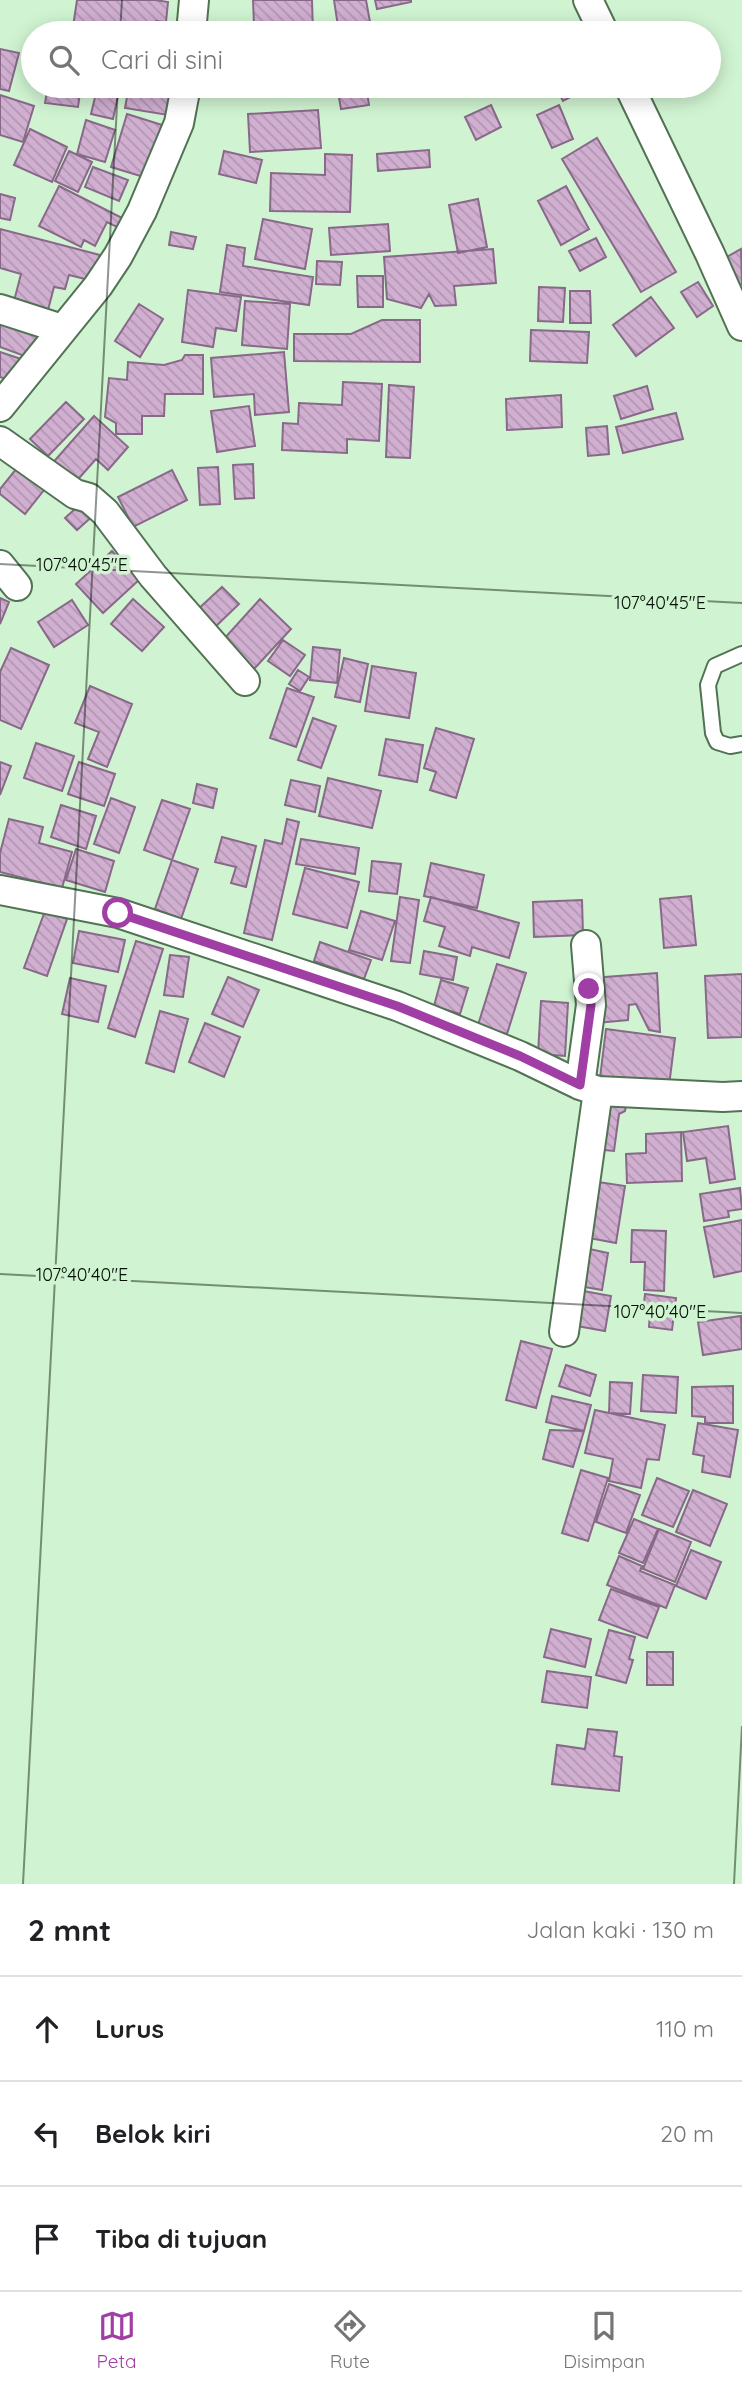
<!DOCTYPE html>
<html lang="id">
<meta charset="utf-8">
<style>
:root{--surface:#fff;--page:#f2f2f2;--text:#202124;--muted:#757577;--line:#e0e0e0;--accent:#a03ea5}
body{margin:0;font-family:Quicksand,sans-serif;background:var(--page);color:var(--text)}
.stop{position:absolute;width:21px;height:21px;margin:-16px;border:5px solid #a03ea5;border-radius:50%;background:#fff}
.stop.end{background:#a03ea5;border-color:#fff;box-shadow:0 2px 7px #0008}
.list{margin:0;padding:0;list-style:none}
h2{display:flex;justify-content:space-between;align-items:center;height:91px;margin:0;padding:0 28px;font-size:30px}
h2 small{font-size:23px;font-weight:400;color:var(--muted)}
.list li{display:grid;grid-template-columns:46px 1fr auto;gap:21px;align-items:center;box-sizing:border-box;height:105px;padding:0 28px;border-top:2px solid var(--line)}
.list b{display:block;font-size:26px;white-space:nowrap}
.list em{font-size:23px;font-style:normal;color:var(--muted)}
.icon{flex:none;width:38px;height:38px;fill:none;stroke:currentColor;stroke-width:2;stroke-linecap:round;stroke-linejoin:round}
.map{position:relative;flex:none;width:742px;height:1884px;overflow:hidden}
.search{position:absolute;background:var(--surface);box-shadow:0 4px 18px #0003;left:21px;right:21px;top:21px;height:77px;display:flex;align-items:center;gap:18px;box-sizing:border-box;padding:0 24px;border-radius:38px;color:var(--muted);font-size:26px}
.sheet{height:406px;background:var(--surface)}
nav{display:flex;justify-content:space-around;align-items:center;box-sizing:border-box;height:98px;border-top:2px solid var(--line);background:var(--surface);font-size:19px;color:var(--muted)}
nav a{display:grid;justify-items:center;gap:4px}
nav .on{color:var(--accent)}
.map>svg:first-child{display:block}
</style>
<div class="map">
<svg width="742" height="1884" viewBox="0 0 742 1884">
<defs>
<pattern id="building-back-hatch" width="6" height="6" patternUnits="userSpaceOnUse" patternTransform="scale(1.75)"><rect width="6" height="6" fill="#d1afd1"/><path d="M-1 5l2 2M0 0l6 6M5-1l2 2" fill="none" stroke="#b296b2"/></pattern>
</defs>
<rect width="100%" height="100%" fill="#d0f4d1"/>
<path fill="url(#building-back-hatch)" stroke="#886989" stroke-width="2" d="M77 0H155L168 2 166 22 156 21 154 33H119L73 27Z
M253 0H312L313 33H275L274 24 254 25Z
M334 0H366L372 33H339Z
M375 0H411V2L377 9Z
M555 26 559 33H540Z
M0 49 19 53 9 91 0 89Z
M48 86H81L78 107 45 103Z
M82 86H120L113 119 91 114 97 89Z
M129 86H179L168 115 125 108Z
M337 86H366L369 105 341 109Z
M487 86H508L490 93Z
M555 86H584L586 89 563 101Z
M0 95 34 106 23 142 0 135Z
M491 105 501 127 476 140 465 117Z
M559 105 573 139 552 148 537 115Z
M318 110 321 148 250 152 248 114Z
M127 114 162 125 147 178 111 167Z
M86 120 115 130 105 162 77 154Z
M30 129 67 147 52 182 14 165Z
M597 138 676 272 641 292 562 159Z
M429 150 430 167 378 171 377 154Z
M69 151 92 162 78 192 55 181Z
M224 151 262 160 256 183 219 174Z
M325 154 352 155 350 212 270 211 271 173 325 175Z
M93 167 128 180 119 201 85 187Z
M59 186 124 219 119 228 107 222 95 246 84 240 81 247 39 226Z
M566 186 589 229 561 245 538 201Z
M0 194 15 198 10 220 0 218Z
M478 199 487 247 458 253 449 205Z
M263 219 312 229 305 269 255 259Z
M388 224 390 251 331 255 329 228Z
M0 229 100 255 93 281 69 275 65 289 54 287 48 310 14 301 21 274 0 268Z
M171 232 196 237 193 249 169 245Z
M596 238 606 257 580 271 569 251Z
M227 245 245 248 243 266 313 277 309 305 220 292Z
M493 249 496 283 454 286 456 305 435 306 429 294 421 308 387 299 384 257Z
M741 249 742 284 740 285 725 258Z
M317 261 342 262 340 285 316 284Z
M357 276H383V307H358Z
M698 282 713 306 697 317 681 292Z
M539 287 565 288 563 322 538 321Z
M188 290 241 297 236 331 216 328 213 347 182 342Z
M570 291H590L591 323H570Z
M651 297 674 328 636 356 613 325Z
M245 301 290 304 287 349 242 345Z
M139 304 163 319 140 357 115 341Z
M0 317 39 331 30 358 0 347Z
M382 320H420V362L294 361V334H351Z
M531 330 589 332 587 363 530 361Z
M0 352 21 359 13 382 0 377Z
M284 352 289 412 255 415 254 394 214 397 211 358Z
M185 355H203V394H165L164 416H142V434H116V423L105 417 109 378 127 380 128 362 164 365 182 360Z
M343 382 382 384 379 441 347 439V453L282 450 283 423 298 424 299 403 342 405Z
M389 385 414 387 410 458 386 457Z
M647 386 653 409 621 419 614 396Z
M561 395 562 427 507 430 506 399Z
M66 402 84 419 48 456 30 439Z
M249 406 255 446 217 452 211 411Z
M676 413 683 439 623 453 616 427Z
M94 416 128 447 108 470 96 459 72 486 50 466Z
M607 426 609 454 588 456 586 428Z
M21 463 48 485 25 514 0 494V489Z
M253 464 254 498 235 499 233 465Z
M218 467 220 504 200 505 198 468Z
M172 470 187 500 133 527 118 497Z
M85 500 96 513 77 530 65 518Z
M112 551 139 580 103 613 76 584Z
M222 587 239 604 212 630 195 612Z
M0 598 9 602 0 624Z
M133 599 164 627 142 651 111 624Z
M260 599 291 629 254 669 223 640Z
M72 600 88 625 54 647 38 622Z
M283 640 305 655 290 676 268 661Z
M313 647 340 650 337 683 310 680Z
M11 648 49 665 21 729 0 720V672Z
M344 658 368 664 360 702 335 697Z
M372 666 416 673 409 718 365 711Z
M298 670 309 677 300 691 289 684Z
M90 686 132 704 107 767 88 759 99 732 75 723Z
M287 688 314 697 296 747 270 738Z
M313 718 336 726 321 768 298 760Z
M436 728 474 739 456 798 430 790 436 772 424 768Z
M386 739 423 745 417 782 379 775Z
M36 743 74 756 62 791 24 778Z
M0 762 11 766 0 795Z
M79 762 115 774 104 806 68 794Z
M328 778 381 791 372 828 319 816Z
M291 780 320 786 315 812 285 805Z
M197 784 217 789 213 808 193 803Z
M111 798 135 807 119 853 94 844Z
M162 800 190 809 172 860 144 850Z
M61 805 96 816 86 849 51 837Z
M9 819 43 827 39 843 72 852 62 888 0 872V853Z
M287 819 299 822 272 940 244 933 265 840 282 844Z
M222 837 256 846 246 887 231 883 236 867 215 862Z
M301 839 359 848 355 874 296 864Z
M76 849 114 861 105 892 66 880Z
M172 860 198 869 181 919 155 909Z
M372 861 401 864 397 894 369 891Z
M431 863 484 875 477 908 424 896Z
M305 868 359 882 347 928 293 914Z
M691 896 696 945 664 948 660 899Z
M400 897 419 900 410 963 391 961Z
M431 897 519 923 509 958 472 947 470 956 439 946 445 927 424 921Z
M582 900 583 935 534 937 533 902Z
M45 911 67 919 47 976 24 968Z
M361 911 395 921 382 960 349 950Z
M79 931 125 940 118 972 73 963Z
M136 941 163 949 135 1037 108 1028Z
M320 942 371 960 364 979 314 961Z
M424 951 457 957 453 980 420 974Z
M170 955 189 957 183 997 164 995Z
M497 964 526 973 507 1034 478 1025Z
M657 973 660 1032 649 1030 636 1004 629 1005 628 1020 597 1023 592 978Z
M742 974V1037L708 1038 705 976Z
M228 977 259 990 243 1027 212 1014Z
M70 978 106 986 98 1022 62 1014Z
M441 980 468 988 460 1014 434 1006Z
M541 1001 568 1003 565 1056 538 1054Z
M160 1011 188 1019 174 1072 146 1063Z
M205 1023 240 1037 224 1077 189 1062Z
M606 1029 675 1038 669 1086 600 1078Z
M601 1097 627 1100 625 1111 619 1114 614 1151 594 1149Z
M728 1126 735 1179 710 1183 706 1158 687 1161 683 1132Z
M681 1132 682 1181 627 1183 626 1154 646 1153V1134Z
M598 1182 625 1186 616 1243 589 1238Z
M740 1188 742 1209 728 1211 729 1217 704 1221 700 1194Z
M742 1220V1271L714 1277 704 1227Z
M632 1230 666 1231 664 1291 644 1290 645 1262H631Z
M585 1248 608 1253 602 1290 579 1286Z
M578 1290 611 1296 605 1331 571 1325Z
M645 1294 676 1298 672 1330 649 1327 650 1313 643 1312Z
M741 1316 742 1349 703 1355 698 1322Z
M521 1341 552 1349 536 1408 506 1400Z
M566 1365 596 1375 590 1396 559 1386Z
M643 1375 678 1377 676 1413 641 1411Z
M610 1382 632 1383 630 1414 609 1413Z
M733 1386V1423H705V1417L692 1416V1387Z
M552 1396 591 1405 584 1431 546 1422Z
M595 1410 665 1425 659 1460 647 1459 641 1488 609 1481 613 1459 585 1453Z
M698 1423 738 1430 730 1477 702 1472 704 1456 693 1454Z
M550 1430 584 1431 573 1467 543 1459Z
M581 1470 608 1478 588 1541 562 1533Z
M657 1478 689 1491 673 1527 642 1515Z
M609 1484 640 1495 626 1533 596 1522Z
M693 1490 727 1504 710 1546 676 1532Z
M634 1519 658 1529 643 1563 619 1553Z
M659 1529 691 1542 675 1582 643 1569Z
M691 1550 721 1562 706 1599 676 1586Z
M619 1556 642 1566 640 1571 675 1585 666 1608 607 1585Z
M611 1589 659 1607 647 1638 599 1620Z
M551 1629 591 1639 585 1667 544 1657Z
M609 1630 635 1637 629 1659 633 1660 626 1683 596 1675Z
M647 1652H673V1685H647Z
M547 1671 591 1677 587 1708 542 1702Z
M588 1729 617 1732 614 1756 622 1757 619 1791 552 1784 557 1745 585 1749Z"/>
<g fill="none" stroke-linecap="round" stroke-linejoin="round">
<g stroke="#527254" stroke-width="18">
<path id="lane" d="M742 654 715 666 708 685 713 733 717 742 730 746 742 744"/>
</g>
<g stroke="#527254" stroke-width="32">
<path id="street" d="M588 0 604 33
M191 33 194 0
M629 86 710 254 742 326
M0 309 62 329
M0 407 98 286 118 256 142 211 179 123 186 86
M0 441 75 494 89 498 105 512 153 576 245 681
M0 565 17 586
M0 890 118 913 397 1006 520 1056 580 1085 598 1091 723 1097 742 1096
M580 1085 591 1005 586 945
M564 1332 598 1091"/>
</g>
<use href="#lane" stroke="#fff" stroke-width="14"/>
<use href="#street" stroke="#fff" stroke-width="28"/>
</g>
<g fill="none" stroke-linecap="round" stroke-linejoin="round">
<path stroke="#a03ea5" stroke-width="9" d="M118 913 397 1006 520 1056 580 1085 591 1005 589 989"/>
</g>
<path fill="none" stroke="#051106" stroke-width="2" stroke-opacity="0.45" d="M120 33 122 0M0 564 742 603M0 1274 742 1313M23 1884 118 86M734 1884 742 1726"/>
<g font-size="18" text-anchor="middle" fill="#051106" stroke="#d0f4d1" stroke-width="7" stroke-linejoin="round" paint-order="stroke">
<text x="82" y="571">107°40'45"E</text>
<text x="660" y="609">107°40'45"E</text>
<text x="82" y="1281">107°40'40"E</text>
<text x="660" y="1318">107°40'40"E</text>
</g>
</svg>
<div class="stop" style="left:118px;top:913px"></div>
<div class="stop end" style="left:589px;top:989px"></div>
<div class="search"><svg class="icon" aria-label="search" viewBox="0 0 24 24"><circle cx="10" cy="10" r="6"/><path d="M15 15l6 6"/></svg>Cari di sini</div>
</div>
<section class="sheet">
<h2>2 mnt<small>Jalan kaki · 130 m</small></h2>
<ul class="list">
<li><svg class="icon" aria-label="ahead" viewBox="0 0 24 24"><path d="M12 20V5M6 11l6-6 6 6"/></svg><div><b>Lurus</b></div><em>110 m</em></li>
<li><svg class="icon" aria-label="left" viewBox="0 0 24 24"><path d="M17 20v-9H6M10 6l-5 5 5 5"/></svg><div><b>Belok kiri</b></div><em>20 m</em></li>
<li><svg class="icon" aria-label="arrive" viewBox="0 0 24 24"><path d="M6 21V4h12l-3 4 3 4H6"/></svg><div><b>Tiba di tujuan</b></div></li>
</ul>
</section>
<nav>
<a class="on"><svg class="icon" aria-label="map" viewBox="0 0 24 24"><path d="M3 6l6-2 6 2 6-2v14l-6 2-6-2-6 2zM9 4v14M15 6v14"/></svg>Peta</a>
<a><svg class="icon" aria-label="directions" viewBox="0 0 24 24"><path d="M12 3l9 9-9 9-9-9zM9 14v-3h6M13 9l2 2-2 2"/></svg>Rute</a>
<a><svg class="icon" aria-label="saved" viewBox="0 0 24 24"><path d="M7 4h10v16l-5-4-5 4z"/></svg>Disimpan</a>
</nav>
